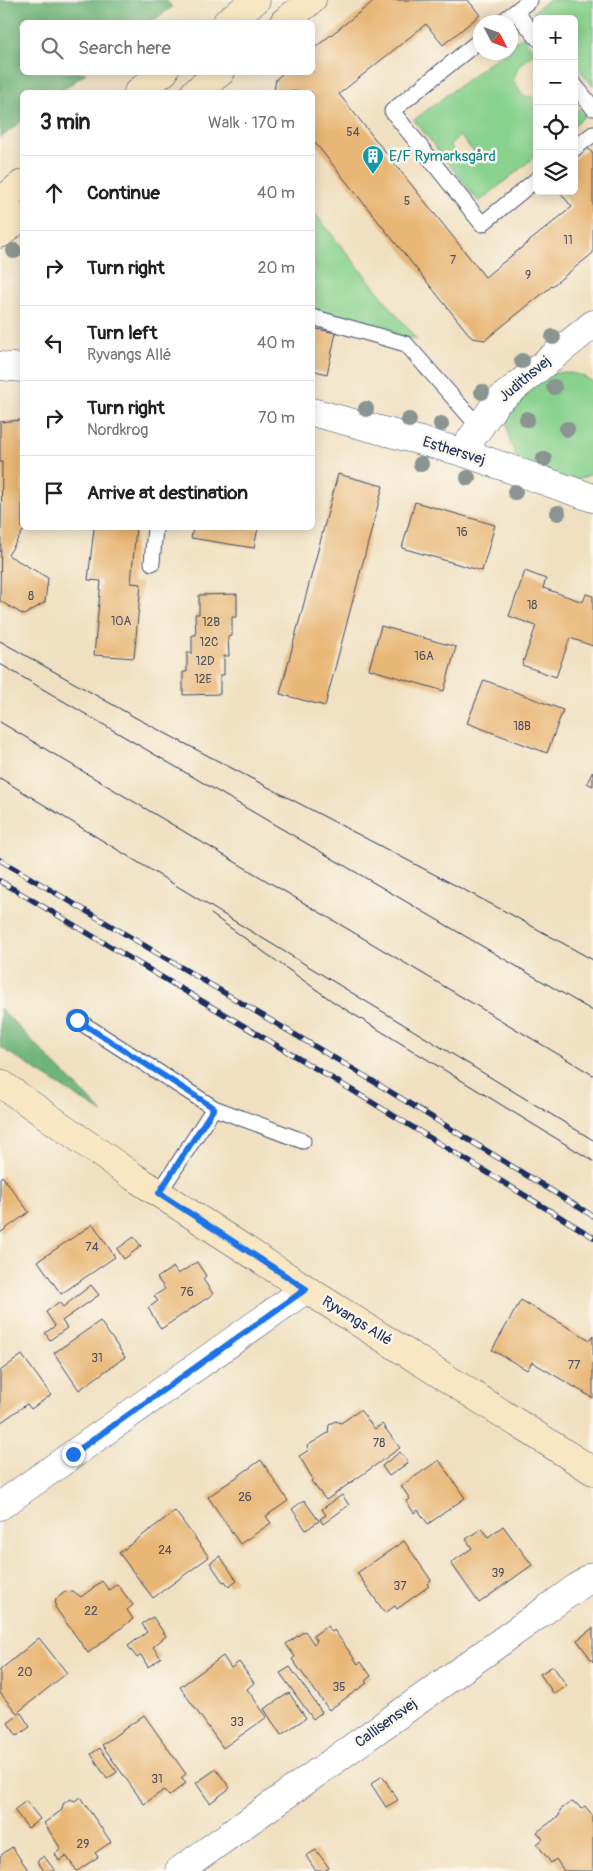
<!DOCTYPE html>
<meta charset="utf-8">
<style>
:root{--surface:#fff;--page:#f2f2f2;--text:#202124;--muted:#757577;--line:#e0e0e0}
body{margin:0;font-family:Pangolin,sans-serif;background:var(--page);color:var(--text)}
.controls{position:absolute;right:15px;top:15px;display:grid;overflow:hidden;border-radius:8px;box-shadow:0 2px 12px #0003}
.controls button{width:45px;height:45px;display:grid;place-items:center;padding:0;border:0;border-bottom:1px solid var(--line);background:var(--surface);color:var(--text);font:25px sans-serif}
.compass{position:absolute;left:473px;top:15px;width:45px;height:45px;border-radius:50%;background:var(--surface);box-shadow:0 2px 12px #0003;rotate:131deg}
.stop{position:absolute;width:15px;height:15px;margin:-11px;border:4px solid #1a73e8;border-radius:50%;background:#fff}
.stop.end{background:#1a73e8;border-color:#fff;box-shadow:0 1px 5px #0008}
.list{margin:0;padding:0;list-style:none}
h2{display:flex;justify-content:space-between;align-items:center;height:65px;margin:0;padding:0 20px;font-size:21px}
h2 small{font-size:16px;font-weight:400;color:var(--muted)}
.list li{display:grid;grid-template-columns:32px 1fr auto;gap:15px;align-items:center;box-sizing:border-box;height:75px;padding:0 20px;border-top:1px solid var(--line)}
.list b{display:block;font-size:19px;white-space:nowrap}
.list p{margin:0;font-size:16px;white-space:nowrap;color:var(--muted)}
.list em{font-size:16px;font-style:normal;color:var(--muted)}
.icon{flex:none;width:28px;height:28px;fill:none;stroke:currentColor;stroke-width:2;stroke-linecap:round;stroke-linejoin:round}
.map{position:relative;flex:none;width:593px;height:1871px;overflow:hidden}
.search{position:absolute;background:var(--surface);box-shadow:0 2px 12px #0003;left:20px;top:20px;width:295px;height:55px;display:flex;align-items:center;gap:12px;box-sizing:border-box;padding:0 18px;border-radius:8px;color:var(--muted);font-size:19px}
.panel{position:absolute;background:var(--surface);box-shadow:0 2px 12px #0003;left:20px;top:90px;width:295px;height:440px;border-radius:8px}
.map>svg:first-child{display:block}
</style>
<div class="map">
<svg width="593" height="1871" viewBox="0 0 593 1871">
<rect width="100%" height="100%" fill="#fbf7ec"/>
<filter id="ink" filterUnits="userSpaceOnUse"><feTurbulence type="fractalNoise" baseFrequency=".02" numOctaves="2"/><feDisplacementMap in="SourceGraphic" scale="10" xChannelSelector="R" yChannelSelector="G"/><feConvolveMatrix kernelMatrix="1 2 1 2 8 2 1 2 1" color-interpolation-filters="sRGB"/></filter>
<filter id="wash" filterUnits="userSpaceOnUse"><feTurbulence type="fractalNoise" baseFrequency=".0096" numOctaves="4" result="noise"/><feDisplacementMap in="SourceGraphic" scale="20" xChannelSelector="R" yChannelSelector="G"/><feGaussianBlur stdDeviation="1.12" result="paint"/><feColorMatrix in="noise" values="0 0 0 0 0 0 0 0 0 0 0 0 0 0 0 0 0 1.4 0 .05"/><feComposite in="paint" operator="in"/></filter>
<g filter="url(#wash)">
<rect width="100%" height="100%" fill="#f0e0c1"/>
<path fill="#89d28e" stroke="#528076" fill-rule="evenodd" d="M548 0H593V86L574 63V19H539L533 12Z
M523 36 535 53 519 65 513 80 523 96 537 98V155L479 202 414 120 502 53 510 52 511 45ZM460 136 474 152 463 161 449 145Z
M574 103 585 116 574 125Z
M313 211 417 340 313 311Z
M566 372 583 376 593 382V472L587 476 569 482 518 460 510 443 507 425 511 407 548 374Z"/>
<path fill="#6eb479" stroke="#44726c" d="M0 0H166L172 7 151 22H22V72L86 73 60 92H22V121L0 138Z
M0 1008 103 1113 0 1047Z"/>
<g id="blocks">
<path fill="#e8b675" d="M375 0H468L480 15 443 45 426 24 339 94 485 277 572 207 559 191H574V159L588 148 593 154V253L485 340 472 338 312 139V92L274 91 276 79 284 72H312V50Z
M312 328 336 333 327 374 312 370Z
M22 420V528H25L8 555 48 578 45 602 24 615 0 601 2 462H0V422Z
M338 474 383 486 325 706 280 694Z
M415 502 495 525 482 571 402 548Z
M94 528H136L131 583 141 584 134 658 94 655 101 581 88 580Z
M193 528H258L254 548 191 538Z
M525 571 546 579 543 588 583 602 586 594 593 596V646L570 638 556 677 522 665 536 626 509 616Z
M237 594V617H232V636L228 637 229 656H224V675H220V694L183 695V672H187V653H192V635H196L195 614H199V595Z
M381 626 456 647 444 691 369 669Z
M484 680 563 710 547 753 467 723Z
M593 771V786L587 783Z
M2 1176 29 1212 0 1233V1178Z
M93 1224 115 1257 61 1294 38 1261Z
M134 1237 141 1246 124 1259 117 1249Z
M197 1262 206 1276 203 1279 213 1294 161 1329 148 1308 158 1301 154 1296 165 1289 157 1278 173 1267 178 1274Z
M91 1285 99 1295 62 1321 67 1328 50 1340 45 1333 55 1326 46 1312 59 1302 63 1307Z
M521 1300 590 1340 593 1335V1398L532 1362 527 1370 492 1350Z
M100 1321 125 1357 79 1390 54 1353Z
M22 1355 51 1395 31 1409 27 1404 0 1423V1371Z
M360 1410 375 1429 382 1424 400 1448 326 1500 311 1481 313 1479 299 1456 309 1450 307 1446 328 1433 329 1425 335 1421 341 1423Z
M400 1452 408 1463 389 1476 382 1466Z
M261 1460 288 1501 266 1516 271 1523 240 1544 208 1497Z
M439 1460 465 1498 428 1524 418 1510 414 1513 406 1501 410 1499 401 1486Z
M342 1495 349 1505 323 1524 320 1519 326 1515 322 1509Z
M304 1500 319 1521 306 1530 292 1509Z
M175 1511 209 1557 153 1598 119 1553Z
M503 1526 532 1565 479 1603 451 1563 472 1548 466 1539 482 1528 488 1537Z
M404 1541 431 1580 427 1584 429 1586 397 1609 395 1606 385 1613 357 1573Z
M220 1556 237 1581 229 1587 225 1581 223 1582 210 1563Z
M102 1581 109 1590 117 1584 133 1605 127 1610 133 1619 88 1653 55 1607 56 1599 65 1592 73 1591 81 1597Z
M153 1617 166 1636 153 1647 161 1658 148 1667 141 1655 137 1658 128 1646 147 1632 142 1624Z
M327 1626 332 1632 334 1630 358 1664 361 1662 371 1676 365 1681 367 1683 329 1710 292 1659 295 1657 286 1644 305 1631 314 1644 317 1641 313 1636Z
M593 1628V1662L577 1640Z
M39 1638 67 1673 17 1713 0 1693V1670Z
M223 1656 231 1668 239 1662 254 1683 247 1689 267 1717 223 1748 180 1687Z
M553 1666 567 1686 554 1694 540 1674Z
M290 1667 322 1712 313 1719 280 1673Z
M289 1693 306 1718 281 1735 264 1709Z
M21 1713 30 1727 17 1736 8 1723Z
M144 1715 186 1774 181 1778 186 1783 169 1796 164 1790 144 1804 102 1745Z
M100 1748 117 1772 107 1779 91 1754Z
M216 1769 230 1788 210 1803 196 1783Z
M382 1776 398 1800 386 1807 371 1784Z
M80 1797 111 1842 95 1853 98 1857 77 1871 66 1856 59 1861 55 1854 61 1849 44 1823 62 1810 63 1804 70 1799 75 1801Z
M26 1801 40 1819 28 1828 14 1810Z
M571 1802 577 1804 581 1809 585 1806 593 1816V1871H564L556 1859 551 1863 537 1844 543 1839 537 1832 559 1816 560 1810Z
M12 1847 29 1871H0V1856Z
M316 1850 329 1868 324 1871H316L306 1856Z
M44 1856 55 1871H44L37 1861Z"/>
</g>
</g>
<g filter="url(#ink)">
<use href="#blocks" fill-opacity="0" stroke="#3b4a6d" stroke-width="1"/>
<g fill="none" stroke-linecap="round" stroke-linejoin="round">
<g stroke="#3b4a6d" stroke-width="17">
<path id="lane" d="M516 12 537 38
M502 22 530 0
M480 40 392 111 482 224 537 179
M574 84 593 108
M574 149 593 134
M312 317 406 344 479 427
M152 563 155 528
M77 1020 214 1108
M159 1193 214 1108 303 1141"/>
</g>
<g stroke="#3b4a6d" stroke-width="29">
<path id="street" d="M0 366 22 368
M312 412 462 452 593 498
M462 452 497 402 593 324
M0 1506 306 1289
M179 1871 593 1576"/>
</g>
<g stroke="#3b4a6d" stroke-width="29">
<path id="secondary" d="M227 22 256 0
M284 22 312 0
M138 92 164 72
M195 92 221 72
M0 202 22 184
M0 234 22 217
M0 1083 134 1177 306 1289 593 1471"/>
</g>
<use href="#lane" stroke="#fff" stroke-width="15"/>
<use href="#street" stroke="#fff" stroke-width="28"/>
<use href="#secondary" stroke="#f9e7c3" stroke-width="28"/>
<path stroke="#1b2f5e" stroke-width="1" d="M0 641 138 719 512 915 593 960
M0 664 593 1011
M0 722 593 1075
M0 778 593 1140
M211 914 335 1003 593 1161"/>
<g stroke="#1b2f5e" stroke-width="5.5">
<path id="rail" d="M0 860 358 1072 593 1216
M0 881 350 1089 593 1237"/>
</g>
<use href="#rail" stroke="#fbf7ec" stroke-width="4" stroke-dasharray="11" stroke-linecap="butt"/>
</g>
<g fill="#8a9591">
<circle cx="14" cy="251" r="8"/>
<circle cx="553" cy="337" r="8"/>
<circle cx="522" cy="361" r="8"/>
<circle cx="554" cy="387" r="8"/>
<circle cx="482" cy="392" r="8"/>
<circle cx="366" cy="409" r="8"/>
<circle cx="527" cy="419" r="8"/>
<circle cx="409" cy="420" r="8"/>
<circle cx="441" cy="424" r="8"/>
<circle cx="567" cy="429" r="8"/>
<circle cx="544" cy="459" r="8"/>
<circle cx="421" cy="464" r="8"/>
<circle cx="468" cy="478" r="8"/>
<circle cx="515" cy="492" r="8"/>
<circle cx="558" cy="513" r="8"/>
</g>
</g>
<g fill="none" stroke-linecap="round" stroke-linejoin="round" filter="url(#ink)">
<path stroke="#1a73e8" stroke-width="6" d="M73 1454 306 1289 159 1193 214 1108 77 1020"/>
</g>
<defs>
<g id="building-pin" transform="scale(1.125)"><path d="M0 17L-7.5 6A9.5 9.5 0 1 1 7.5 6Z" fill="#0f9aa8" stroke="#fbf7ec"/><path d="M-4-6H4V6H1V3H-1V6H-4ZM-2.5-4.3h1.7v1.8h-1.7ZM.8-4.3h1.7v1.8H.8ZM-2.5-1h1.7V.8h-1.7ZM.8-1h1.7V.8H.8Z" fill="#fff"/></g>
</defs>
<g fill-rule="evenodd">
<use href="#building-pin" x="373" y="156"/>
</g>
<g text-anchor="middle" dominant-baseline="central" stroke-width="5" stroke-linejoin="round" paint-order="stroke">
<g font-size="12" fill="#4e5164">
<text x="353" y="132">54</text>
<text x="407" y="201">5</text>
<text x="568" y="240">11</text>
<text x="453" y="260">7</text>
<text x="528" y="275">9</text>
<text x="462" y="532">16</text>
<text x="31" y="596">8</text>
<text x="532" y="605">18</text>
<text x="121" y="621">10A</text>
<text x="211" y="622">12B</text>
<text x="209" y="642">12C</text>
<text x="424" y="656">16A</text>
<text x="205" y="661">12D</text>
<text x="203" y="679">12E</text>
<text x="522" y="726">18B</text>
<text x="92" y="1247">74</text>
<text x="187" y="1292">76</text>
<text x="97" y="1358">31</text>
<text x="574" y="1365">77</text>
<text x="379" y="1443">78</text>
<text x="245" y="1497">26</text>
<text x="165" y="1550">24</text>
<text x="498" y="1573">39</text>
<text x="400" y="1586">37</text>
<text x="91" y="1611">22</text>
<text x="25" y="1672">20</text>
<text x="339" y="1687">35</text>
<text x="237" y="1722">33</text>
<text x="157" y="1779">31</text>
<text x="83" y="1844">29</text>
</g>
<g font-size="15" fill="#0d838f" stroke="#fbf7ec" text-anchor="start">
<text x="389" y="156">E/F Rymarksgård</text>
</g>
<g font-size="15" fill="#1b2f5e" stroke="#fbf7ec">
<text transform="translate(525 379) rotate(-40)">Judithsvej</text>
<text transform="translate(454 451) rotate(17)">Esthersvej</text>
<text transform="translate(357 1321) rotate(32)">Ryvangs Allé</text>
<text transform="translate(386 1723) rotate(-36)">Callisensvej</text>
</g>
</g>
</svg>
<div class="controls">
<button>+</button>
<button>−</button>
<button><svg class="icon" aria-label="locate" viewBox="0 0 24 24"><circle cx="12" cy="12" r="6"/><path d="M12 2v4M12 18v4M2 12h4M18 12h4"/></svg></button>
<button><svg class="icon" aria-label="layers" viewBox="0 0 24 24"><path d="M12 4l9 5-9 5-9-5zM3 14l9 5 9-5"/></svg></button>
</div>
<svg class="compass" viewBox="-18 -18 36 36"><path d="M0-13l5 13h-10z" fill="#e53935"/><path d="M0 13l5-13h-10z" fill="#757577"/></svg>
<div class="stop" style="left:77px;top:1020px"></div>
<div class="stop end" style="left:73px;top:1454px"></div>
<div class="search"><svg class="icon" aria-label="search" viewBox="0 0 24 24"><circle cx="10" cy="10" r="6"/><path d="M15 15l6 6"/></svg>Search here</div>
<section class="panel">
<h2>3 min<small>Walk · 170 m</small></h2>
<ul class="list">
<li><svg class="icon" aria-label="ahead" viewBox="0 0 24 24"><path d="M12 20V5M6 11l6-6 6 6"/></svg><div><b>Continue</b></div><em>40 m</em></li>
<li><svg class="icon" aria-label="right" viewBox="0 0 24 24"><path d="M7 20v-9h11M14 6l5 5-5 5"/></svg><div><b>Turn right</b></div><em>20 m</em></li>
<li><svg class="icon" aria-label="left" viewBox="0 0 24 24"><path d="M17 20v-9H6M10 6l-5 5 5 5"/></svg><div><b>Turn left</b><p>Ryvangs Allé</p></div><em>40 m</em></li>
<li><svg class="icon" aria-label="right" viewBox="0 0 24 24"><path d="M7 20v-9h11M14 6l5 5-5 5"/></svg><div><b>Turn right</b><p>Nordkrog</p></div><em>70 m</em></li>
<li><svg class="icon" aria-label="arrive" viewBox="0 0 24 24"><path d="M6 21V4h12l-3 4 3 4H6"/></svg><div><b>Arrive at destination</b></div></li>
</ul>
</section>
</div>
